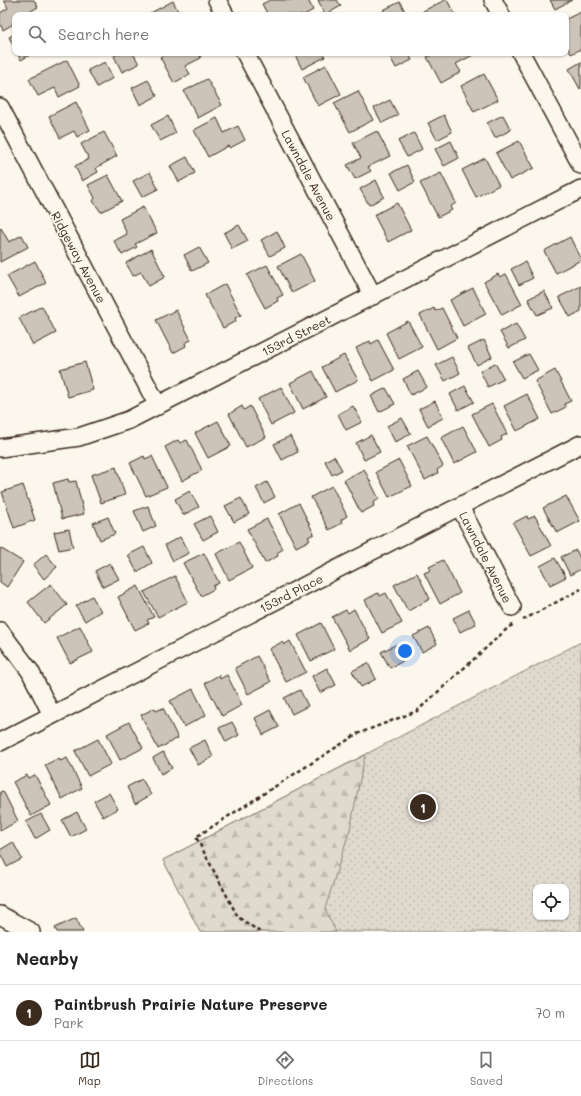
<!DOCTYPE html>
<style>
:root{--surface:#fff;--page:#f2f2f2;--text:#222;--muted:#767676;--line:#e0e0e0;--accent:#3b2a1e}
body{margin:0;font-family:Mali,sans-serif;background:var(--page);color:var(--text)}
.controls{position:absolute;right:12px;bottom:12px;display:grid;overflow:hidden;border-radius:8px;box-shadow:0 1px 3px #0004}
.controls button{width:36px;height:36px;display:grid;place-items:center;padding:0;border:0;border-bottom:1px solid var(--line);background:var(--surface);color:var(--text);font:20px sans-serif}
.you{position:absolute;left:405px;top:651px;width:14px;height:14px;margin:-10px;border:3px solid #fff;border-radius:50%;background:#1a73e8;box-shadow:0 0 0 6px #1a73e833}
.badge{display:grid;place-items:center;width:26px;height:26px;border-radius:50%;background:var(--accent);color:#fff;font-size:13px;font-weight:700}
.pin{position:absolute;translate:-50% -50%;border:2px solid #fff;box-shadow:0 1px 4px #0006}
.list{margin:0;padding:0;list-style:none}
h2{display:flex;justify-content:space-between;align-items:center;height:52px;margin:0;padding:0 16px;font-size:17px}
h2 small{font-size:13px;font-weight:400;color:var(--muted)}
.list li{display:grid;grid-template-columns:26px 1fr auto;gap:12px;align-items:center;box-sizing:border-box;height:56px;padding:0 16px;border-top:1px solid var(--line)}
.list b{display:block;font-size:15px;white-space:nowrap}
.list p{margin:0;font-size:13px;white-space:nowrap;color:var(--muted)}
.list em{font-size:13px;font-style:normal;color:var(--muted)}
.icon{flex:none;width:22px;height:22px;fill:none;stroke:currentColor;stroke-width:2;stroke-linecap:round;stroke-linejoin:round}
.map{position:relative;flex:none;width:581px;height:932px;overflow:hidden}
.search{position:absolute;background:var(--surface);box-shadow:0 1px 3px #0004;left:12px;right:12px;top:12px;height:44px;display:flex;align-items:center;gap:10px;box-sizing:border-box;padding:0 14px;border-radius:8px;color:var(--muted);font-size:15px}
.sheet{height:108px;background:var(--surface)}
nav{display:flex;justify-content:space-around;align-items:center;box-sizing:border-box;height:56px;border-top:1px solid var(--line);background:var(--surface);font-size:11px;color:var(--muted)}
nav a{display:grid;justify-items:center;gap:2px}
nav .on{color:var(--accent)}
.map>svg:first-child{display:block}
</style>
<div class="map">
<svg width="581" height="932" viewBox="0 0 581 932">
<defs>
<pattern id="grass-dots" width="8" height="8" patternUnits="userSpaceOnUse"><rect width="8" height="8" fill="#dfd9ce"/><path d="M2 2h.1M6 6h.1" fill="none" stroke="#c0bab0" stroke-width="1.8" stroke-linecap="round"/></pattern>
<pattern id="forest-firs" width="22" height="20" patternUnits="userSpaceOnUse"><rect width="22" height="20" fill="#dfd9ce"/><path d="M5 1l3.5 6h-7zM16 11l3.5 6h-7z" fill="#c0bab0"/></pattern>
</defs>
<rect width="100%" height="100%" fill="#fbf7ec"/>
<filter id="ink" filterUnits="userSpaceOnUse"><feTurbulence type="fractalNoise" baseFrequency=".025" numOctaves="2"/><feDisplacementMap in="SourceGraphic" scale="8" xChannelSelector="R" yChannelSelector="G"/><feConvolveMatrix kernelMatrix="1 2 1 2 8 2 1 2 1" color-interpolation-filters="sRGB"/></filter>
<g filter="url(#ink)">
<path fill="url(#grass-dots)" stroke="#8d8276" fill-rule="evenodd" d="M581 642V932H200L163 860ZM536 887H566V917H536Z"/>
<path fill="url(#forest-firs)" stroke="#8d8276" d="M365 755 350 829 325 909 336 932H200L163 860Z"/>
<path fill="#ccc4b9" stroke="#3b2a1e" d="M4 0H34L38 7 24 15H15V23L3 30 0 24V13L8 8Z
M270 0H308L313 10 304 15H289L288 13 283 15H268L262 4Z
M318 0H337L341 6 325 15Z
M445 0H447L455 15H425L423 11Z
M550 0H572L555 9Z
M173 1 180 15H147Z
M400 2 407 15H386L383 10Z
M581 12V49L571 54 566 44V19Z
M15 34V49L9 37Z
M17 53H33L21 60Z
M119 53H133L139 64 122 72 114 56Z
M168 53H199L201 58 185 66 190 74 174 83 160 57Z
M294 53H323L325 57 302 69Z
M388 53H408L412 60 396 68Z
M435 53H473V55L456 64 461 72 441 83 427 57Z
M67 60 80 86 59 97 55 88 38 96 29 79Z
M105 62 113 78 97 87 88 70Z
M581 62V88L580 89 569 69Z
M326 65 341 94 318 106 303 77Z
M484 74 498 100 474 112 461 86Z
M207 79 222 105 198 118 184 91Z
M148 80 157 96 140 105 132 88Z
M358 91 373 120 350 132 334 103Z
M390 100 398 115 382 123 374 108Z
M76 102 90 130 77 137 74 131 60 138 49 116Z
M444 115 452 132 437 140 428 123Z
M503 115 511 130 495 138 487 123Z
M168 116 176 133 160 141 151 125Z
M217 118 224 133 238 126 245 140 230 148 228 146 208 157 194 130Z
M377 131 390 156 368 167 371 171 355 179 347 165 361 158 353 143Z
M104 132 117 156 96 168 98 172 82 181 75 166 89 159 81 144Z
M414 133 422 149 407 157 398 141Z
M451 141 459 158 444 166 435 149Z
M519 141 534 168 510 180 496 153Z
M187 157 195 173 179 182 170 166Z
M485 158 499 185 476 197 462 170Z
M407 165 415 182 400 190 391 173Z
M150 172 158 189 142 197 133 181Z
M441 173 456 203 450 207 452 210 438 217 420 183Z
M108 175 122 201 101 212 93 201 95 198 88 185Z
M376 180 384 197 369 205 360 189Z
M397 203 411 230 388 242 374 215Z
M143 207 157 233 135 244 137 247 122 255 114 241 127 234 120 219Z
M239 225 248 241 232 249 224 233Z
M1 228 9 242 22 235 28 247 0 262V229Z
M277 231 285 248 270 256 261 240Z
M570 237 581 260 556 273 544 251Z
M199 247 208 263 192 271 184 255Z
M151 249 165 277 149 286 141 272 133 276 126 263Z
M301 254 315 281 292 293 278 266Z
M35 261 46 283 19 297 7 276Z
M525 262 533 278 519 285 511 269Z
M267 265 283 295 277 298 278 301 265 308 247 275Z
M498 274 500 277 506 274 522 304 502 315 484 282Z
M225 284 241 315 235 318 236 321 223 328 205 295Z
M581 286V311L570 317 559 297Z
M473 288 486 314 463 326 450 300Z
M544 291 553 308 537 315 528 299Z
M42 306 56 333 33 345 19 318Z
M434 308 435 311 442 308 457 338 437 349 420 315Z
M176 310 191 340 185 343 186 346 173 353 156 320Z
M408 321 422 347 399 359 386 333Z
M516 324 525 340 509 348 500 332Z
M378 340 394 370 373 381 356 348 370 341 371 344Z
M484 340 492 357 477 365 468 348Z
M529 354 538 370 522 378 513 362Z
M344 355 358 380 335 392 322 367Z
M452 357 460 373 445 381 436 365Z
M85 362 93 390 68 397 60 369Z
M495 363 504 379 488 387 480 371Z
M555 370 571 401 564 404 566 407 552 414 535 381Z
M313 371 326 397 303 409 290 383Z
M418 371 427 387 411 395 403 379Z
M465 386 474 402 458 410 450 394Z
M281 387 294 413 271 425 258 399Z
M386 388 395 404 379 412 371 396Z
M527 394 540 419 517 431 504 406Z
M435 401 443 418 428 426 419 409Z
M492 404 507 434 501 437 502 440 489 447 472 414Z
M242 406 244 410 250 406 266 437 246 447 229 414Z
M353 406 362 422 346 430 338 414Z
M402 418 411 434 395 442 387 426Z
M218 421 231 446 208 458 195 433Z
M463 426 477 452 454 464 441 438Z
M371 435 380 452 364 460 356 443Z
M290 436 298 452 282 460 274 444Z
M427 436 443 466 437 470 438 473 425 480 407 446Z
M178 440 180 443 187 440 202 470 182 481 165 447Z
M144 456 145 459 152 456 167 487 146 496 130 463Z
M334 456 342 470 332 475 325 461Z
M399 460 412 486 389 497 376 472Z
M116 467 125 495 101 503 91 475Z
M364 469 379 499 373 503 374 506 361 513 344 480Z
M68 479 69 482 76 481 84 514 62 519 53 483Z
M267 482 275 497 264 503 256 488Z
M23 485 35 520 14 528 2 492Z
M332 486 347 516 341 520 342 523 329 530 311 497Z
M190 491 199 507 183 515 175 499Z
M566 496 580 521 557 533 543 508Z
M241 498 249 514 234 522 225 506Z
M299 503 314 534 308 537 310 540 296 547 279 514Z
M148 506 156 526 143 532 134 511Z
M210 516 218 532 203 540 194 524Z
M527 516 528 519 535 516 551 546 531 556 513 523Z
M108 517 115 534 100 540 93 523Z
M267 519 283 549 277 553 278 556 265 563 247 529Z
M69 529 73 547 59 550 54 532Z
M180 537 189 553 173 561 165 545Z
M239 542 252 568 229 580 216 554Z
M144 547 152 563 137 572 128 555Z
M0 548 23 562 7 587 0 582Z
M576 550 581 560V569L570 575 561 557Z
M204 553 219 583 213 586 214 589 201 596 183 563Z
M46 554 57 567 44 579 33 565Z
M555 558 566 577 550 585 540 566Z
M443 560 460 593 440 604 424 573 431 570 429 567Z
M110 563 119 579 103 587 95 571Z
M417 573 430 599 408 611 394 585Z
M175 576 188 602 158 617 144 592Z
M51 584 67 605 44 623 28 602Z
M138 586 154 617 147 620 149 623 135 630 118 597Z
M378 593 380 596 386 593 402 623 382 633 365 600Z
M92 596 101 611 85 621 76 606Z
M354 609 370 639 350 650 332 617 346 610 348 613Z
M469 610 476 624 460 632 453 618Z
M321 623 334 649 311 661 298 635Z
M80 626 93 652 70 663 57 638Z
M429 628 437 644 422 652 413 636Z
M290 641 306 672 286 682 269 649 282 642 284 645Z
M397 644 405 660 390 668 381 652Z
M257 656 271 682 248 694 235 668Z
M368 663 376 679 361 687 352 671Z
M327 668 336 685 320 693 312 676Z
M219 675 220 679 227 675 242 705 222 716 205 683Z
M193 689 206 715 184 727 170 701Z
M300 690 308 706 292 714 284 698Z
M155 708 156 711 163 708 178 738 158 749 141 715Z
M270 710 279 727 263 735 255 718Z
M129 722 143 748 120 760 107 734Z
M232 722 239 735 226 742 219 728Z
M98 739 111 764 88 776 75 751Z
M205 740 213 757 198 765 189 748Z
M163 752 172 768 161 774 153 758Z
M59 758 60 761 67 758 82 788 62 799 45 765Z
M27 775 28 778 35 775 51 805 31 816 13 782Z
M142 779 151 795 135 804 127 787Z
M3 791 18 821 0 831V792Z
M109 793 118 809 103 817 94 801Z
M77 812 86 829 71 837 62 820Z
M41 814 50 830 35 839 26 822Z
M13 842 22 859 7 867 0 853V850Z
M76 918 83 932H57L55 928Z"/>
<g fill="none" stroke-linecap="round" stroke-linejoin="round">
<g stroke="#3b2a1e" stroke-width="20">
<path id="minor" d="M217 0 225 15
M493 0 501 15
M245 53 373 296
M521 53 581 165
M0 107 158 406
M0 448 79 437 129 420 581 189
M460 507 512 607
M0 631 30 671 52 715
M0 742 581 444
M0 915 31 932"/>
</g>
<path stroke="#3b2a1e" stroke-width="2.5" stroke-dasharray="4 3" stroke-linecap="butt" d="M523 620 581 589
M260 932 238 917 196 837 357 734 417 711 509 627 515 624"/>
<use href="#minor" stroke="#fbf7ec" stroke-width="17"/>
</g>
</g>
<g text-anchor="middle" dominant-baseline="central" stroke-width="3.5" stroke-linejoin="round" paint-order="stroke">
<g font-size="12" fill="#3b2a1e" stroke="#fbf7ec">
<text transform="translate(309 175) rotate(62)">Lawndale Avenue</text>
<text transform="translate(79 257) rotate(62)">Ridgeway Avenue</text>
<text transform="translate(296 335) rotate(-27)">153rd Street</text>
<text transform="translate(486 557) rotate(63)">Lawndale Avenue</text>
<text transform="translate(291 593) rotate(-27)">153rd Place</text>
</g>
</g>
</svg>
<div class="controls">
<button><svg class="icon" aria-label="locate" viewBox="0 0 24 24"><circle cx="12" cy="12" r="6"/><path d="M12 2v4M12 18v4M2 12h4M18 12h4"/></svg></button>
</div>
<div class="you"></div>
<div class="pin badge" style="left:423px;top:807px">1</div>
<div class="search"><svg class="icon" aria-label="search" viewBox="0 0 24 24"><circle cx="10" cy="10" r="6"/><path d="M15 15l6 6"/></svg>Search here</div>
</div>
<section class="sheet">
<h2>Nearby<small></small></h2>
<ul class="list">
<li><span class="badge">1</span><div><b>Paintbrush Prairie Nature Preserve</b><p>Park</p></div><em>70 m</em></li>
</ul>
</section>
<nav>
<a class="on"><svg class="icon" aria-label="map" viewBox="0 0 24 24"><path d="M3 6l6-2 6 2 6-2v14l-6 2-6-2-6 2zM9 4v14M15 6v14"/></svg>Map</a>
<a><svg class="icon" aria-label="directions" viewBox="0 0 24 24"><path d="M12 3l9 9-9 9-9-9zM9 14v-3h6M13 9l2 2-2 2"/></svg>Directions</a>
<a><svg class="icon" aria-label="saved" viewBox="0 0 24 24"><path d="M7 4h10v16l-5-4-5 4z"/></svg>Saved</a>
</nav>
